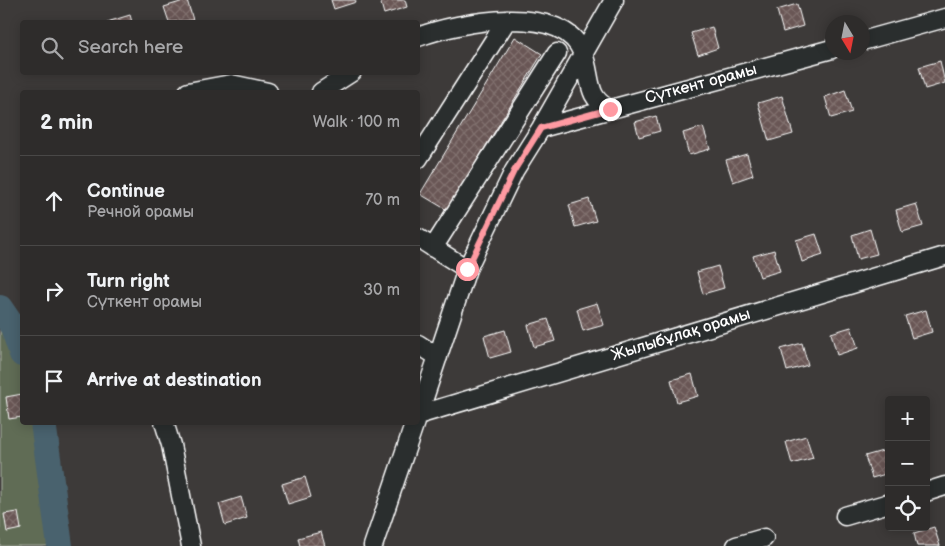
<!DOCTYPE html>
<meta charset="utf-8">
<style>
:root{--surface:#2e2c2b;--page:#3a3837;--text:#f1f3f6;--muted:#a7a7a9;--line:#494847}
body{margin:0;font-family:"Balsamiq Sans",sans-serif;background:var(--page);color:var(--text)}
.controls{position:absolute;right:15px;bottom:15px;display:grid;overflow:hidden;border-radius:5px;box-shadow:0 2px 12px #0003}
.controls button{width:45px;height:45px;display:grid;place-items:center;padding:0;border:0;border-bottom:1px solid var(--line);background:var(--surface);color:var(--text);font:25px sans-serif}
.compass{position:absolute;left:825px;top:15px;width:45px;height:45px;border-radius:50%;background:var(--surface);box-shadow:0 2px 12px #0003;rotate:170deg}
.stop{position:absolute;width:15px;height:15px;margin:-11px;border:4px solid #ff9aa2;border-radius:50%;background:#fff}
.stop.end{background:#ff9aa2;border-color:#fff;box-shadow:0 1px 5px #0008}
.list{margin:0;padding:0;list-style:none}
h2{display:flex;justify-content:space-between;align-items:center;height:65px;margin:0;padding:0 20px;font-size:21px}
h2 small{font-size:16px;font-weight:400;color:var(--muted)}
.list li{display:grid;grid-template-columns:32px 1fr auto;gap:15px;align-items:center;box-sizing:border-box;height:90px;padding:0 20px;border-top:1px solid var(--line)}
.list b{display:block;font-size:19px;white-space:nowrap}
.list p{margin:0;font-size:16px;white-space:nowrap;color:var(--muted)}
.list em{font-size:16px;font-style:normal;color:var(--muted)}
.icon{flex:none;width:28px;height:28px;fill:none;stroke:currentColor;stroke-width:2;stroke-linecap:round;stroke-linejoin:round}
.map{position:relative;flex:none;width:945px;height:546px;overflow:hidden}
.search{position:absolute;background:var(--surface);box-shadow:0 2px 12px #0003;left:20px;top:20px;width:400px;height:55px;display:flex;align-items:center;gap:12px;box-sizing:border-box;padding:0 18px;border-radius:5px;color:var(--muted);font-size:19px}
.panel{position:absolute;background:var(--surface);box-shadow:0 2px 12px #0003;left:20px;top:90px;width:400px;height:335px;border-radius:5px}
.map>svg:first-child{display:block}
</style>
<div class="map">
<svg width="945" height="546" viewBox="0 0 945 546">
<defs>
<pattern id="building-cross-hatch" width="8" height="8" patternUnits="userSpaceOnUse" patternTransform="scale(1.25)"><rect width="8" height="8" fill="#695754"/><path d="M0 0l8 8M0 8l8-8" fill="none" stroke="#80706e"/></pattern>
</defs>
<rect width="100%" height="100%" fill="#3d3a39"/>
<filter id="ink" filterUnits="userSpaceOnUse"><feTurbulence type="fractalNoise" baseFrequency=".02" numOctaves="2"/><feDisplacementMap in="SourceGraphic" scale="10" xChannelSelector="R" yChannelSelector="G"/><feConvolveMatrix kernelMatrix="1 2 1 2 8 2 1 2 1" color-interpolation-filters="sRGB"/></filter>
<g filter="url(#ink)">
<path fill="#606c54" stroke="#b0b6aa" d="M0 311 22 344V422L45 423 58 546H0Z"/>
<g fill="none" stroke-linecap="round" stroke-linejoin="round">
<path stroke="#4a626e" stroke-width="26" d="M0 308 13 327 22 354
M43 422 60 546"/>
</g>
<path fill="url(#building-cross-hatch)" stroke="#fff" d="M187 0 193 20 169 22 164 7Z
M331 0H355L356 2 334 9Z
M380 0H405L407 7 384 14Z
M797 4 803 26 783 32 777 10Z
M130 15 132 22H107Z
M712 27 718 48 698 55 691 33Z
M515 37 542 54 447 210 420 194Z
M940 61 945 83 925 89 919 67Z
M845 90 852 112 831 118 825 97Z
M782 96 793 134 769 141 758 103Z
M656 116 660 131 639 137 635 122Z
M703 127 710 149 689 155 683 133Z
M747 154 753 175 733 182 726 160Z
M589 199 596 221 575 227 569 205Z
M916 204 923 226 902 232 896 210Z
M870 229 877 254 858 259 852 235Z
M816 234 823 255 802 262 796 240Z
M774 250 780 271 760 277 753 256Z
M718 266 724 288 703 294 697 272Z
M597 303 604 325 583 331 577 309Z
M926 310 932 332 912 338 905 316Z
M548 319 555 341 534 347 528 325Z
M851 327 858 348 837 355 831 333Z
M505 330 511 352 490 358 484 336Z
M802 343 808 365 787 371 781 349Z
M692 374 698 396 677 402 671 380Z
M22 394V417L9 419 6 397Z
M806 436 813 458 792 464 786 442Z
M886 450 889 473 872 478 865 456Z
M305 477 311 497 288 504 282 484Z
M241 497 247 518 225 525 219 504Z
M18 512 21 529 7 532 4 514Z
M934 527 940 546H917L914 533Z
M321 532 325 546H300L298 538Z"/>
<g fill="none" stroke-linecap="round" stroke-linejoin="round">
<g stroke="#fff" stroke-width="21">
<path id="minor" d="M418 37C458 22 564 1 583 54 592 76 585 98 610 109
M862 41 945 18
M188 92 231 84 268 92
M321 92 352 72
M541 128 832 49
M418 159 507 20
M418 238 467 269
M433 248 557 53
M418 344 438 357
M418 415 945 256
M418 416 467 269 514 171 541 128 614 0
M164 422 171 445 191 546
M926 492 945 486
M845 516 889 503
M373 546 415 422
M736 546 764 538"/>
</g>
<use href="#minor" stroke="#2a2d2e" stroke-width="18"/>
</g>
</g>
<g fill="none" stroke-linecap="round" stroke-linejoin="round" filter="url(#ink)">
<path stroke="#ff9aa2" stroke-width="6" d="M467 269 514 171 541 128 610 109"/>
</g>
<g text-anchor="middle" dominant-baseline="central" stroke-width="4" stroke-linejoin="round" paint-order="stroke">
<g font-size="16" fill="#fff" stroke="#2a2d2e">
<text transform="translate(701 84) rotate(-15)">Сүткент орамы</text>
<text transform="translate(681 335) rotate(-17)">Жылыбұлақ орамы</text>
</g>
</g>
</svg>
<div class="controls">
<button>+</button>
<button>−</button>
<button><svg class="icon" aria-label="locate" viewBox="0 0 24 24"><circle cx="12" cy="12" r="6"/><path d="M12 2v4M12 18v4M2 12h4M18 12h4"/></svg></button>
</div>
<svg class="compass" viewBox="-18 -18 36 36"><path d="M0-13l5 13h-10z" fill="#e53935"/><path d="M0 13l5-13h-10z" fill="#a7a7a9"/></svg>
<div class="stop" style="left:467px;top:269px"></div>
<div class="stop end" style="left:610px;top:109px"></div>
<div class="search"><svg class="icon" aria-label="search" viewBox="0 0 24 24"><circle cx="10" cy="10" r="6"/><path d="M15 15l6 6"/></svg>Search here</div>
<section class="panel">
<h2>2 min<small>Walk · 100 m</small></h2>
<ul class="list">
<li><svg class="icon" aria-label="ahead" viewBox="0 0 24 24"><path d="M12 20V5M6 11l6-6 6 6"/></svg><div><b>Continue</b><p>Речной орамы</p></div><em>70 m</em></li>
<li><svg class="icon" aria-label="right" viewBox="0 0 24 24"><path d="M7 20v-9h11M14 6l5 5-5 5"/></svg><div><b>Turn right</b><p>Сүткент орамы</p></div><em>30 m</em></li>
<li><svg class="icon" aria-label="arrive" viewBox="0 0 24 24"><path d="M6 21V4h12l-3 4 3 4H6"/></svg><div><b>Arrive at destination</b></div></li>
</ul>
</section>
</div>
